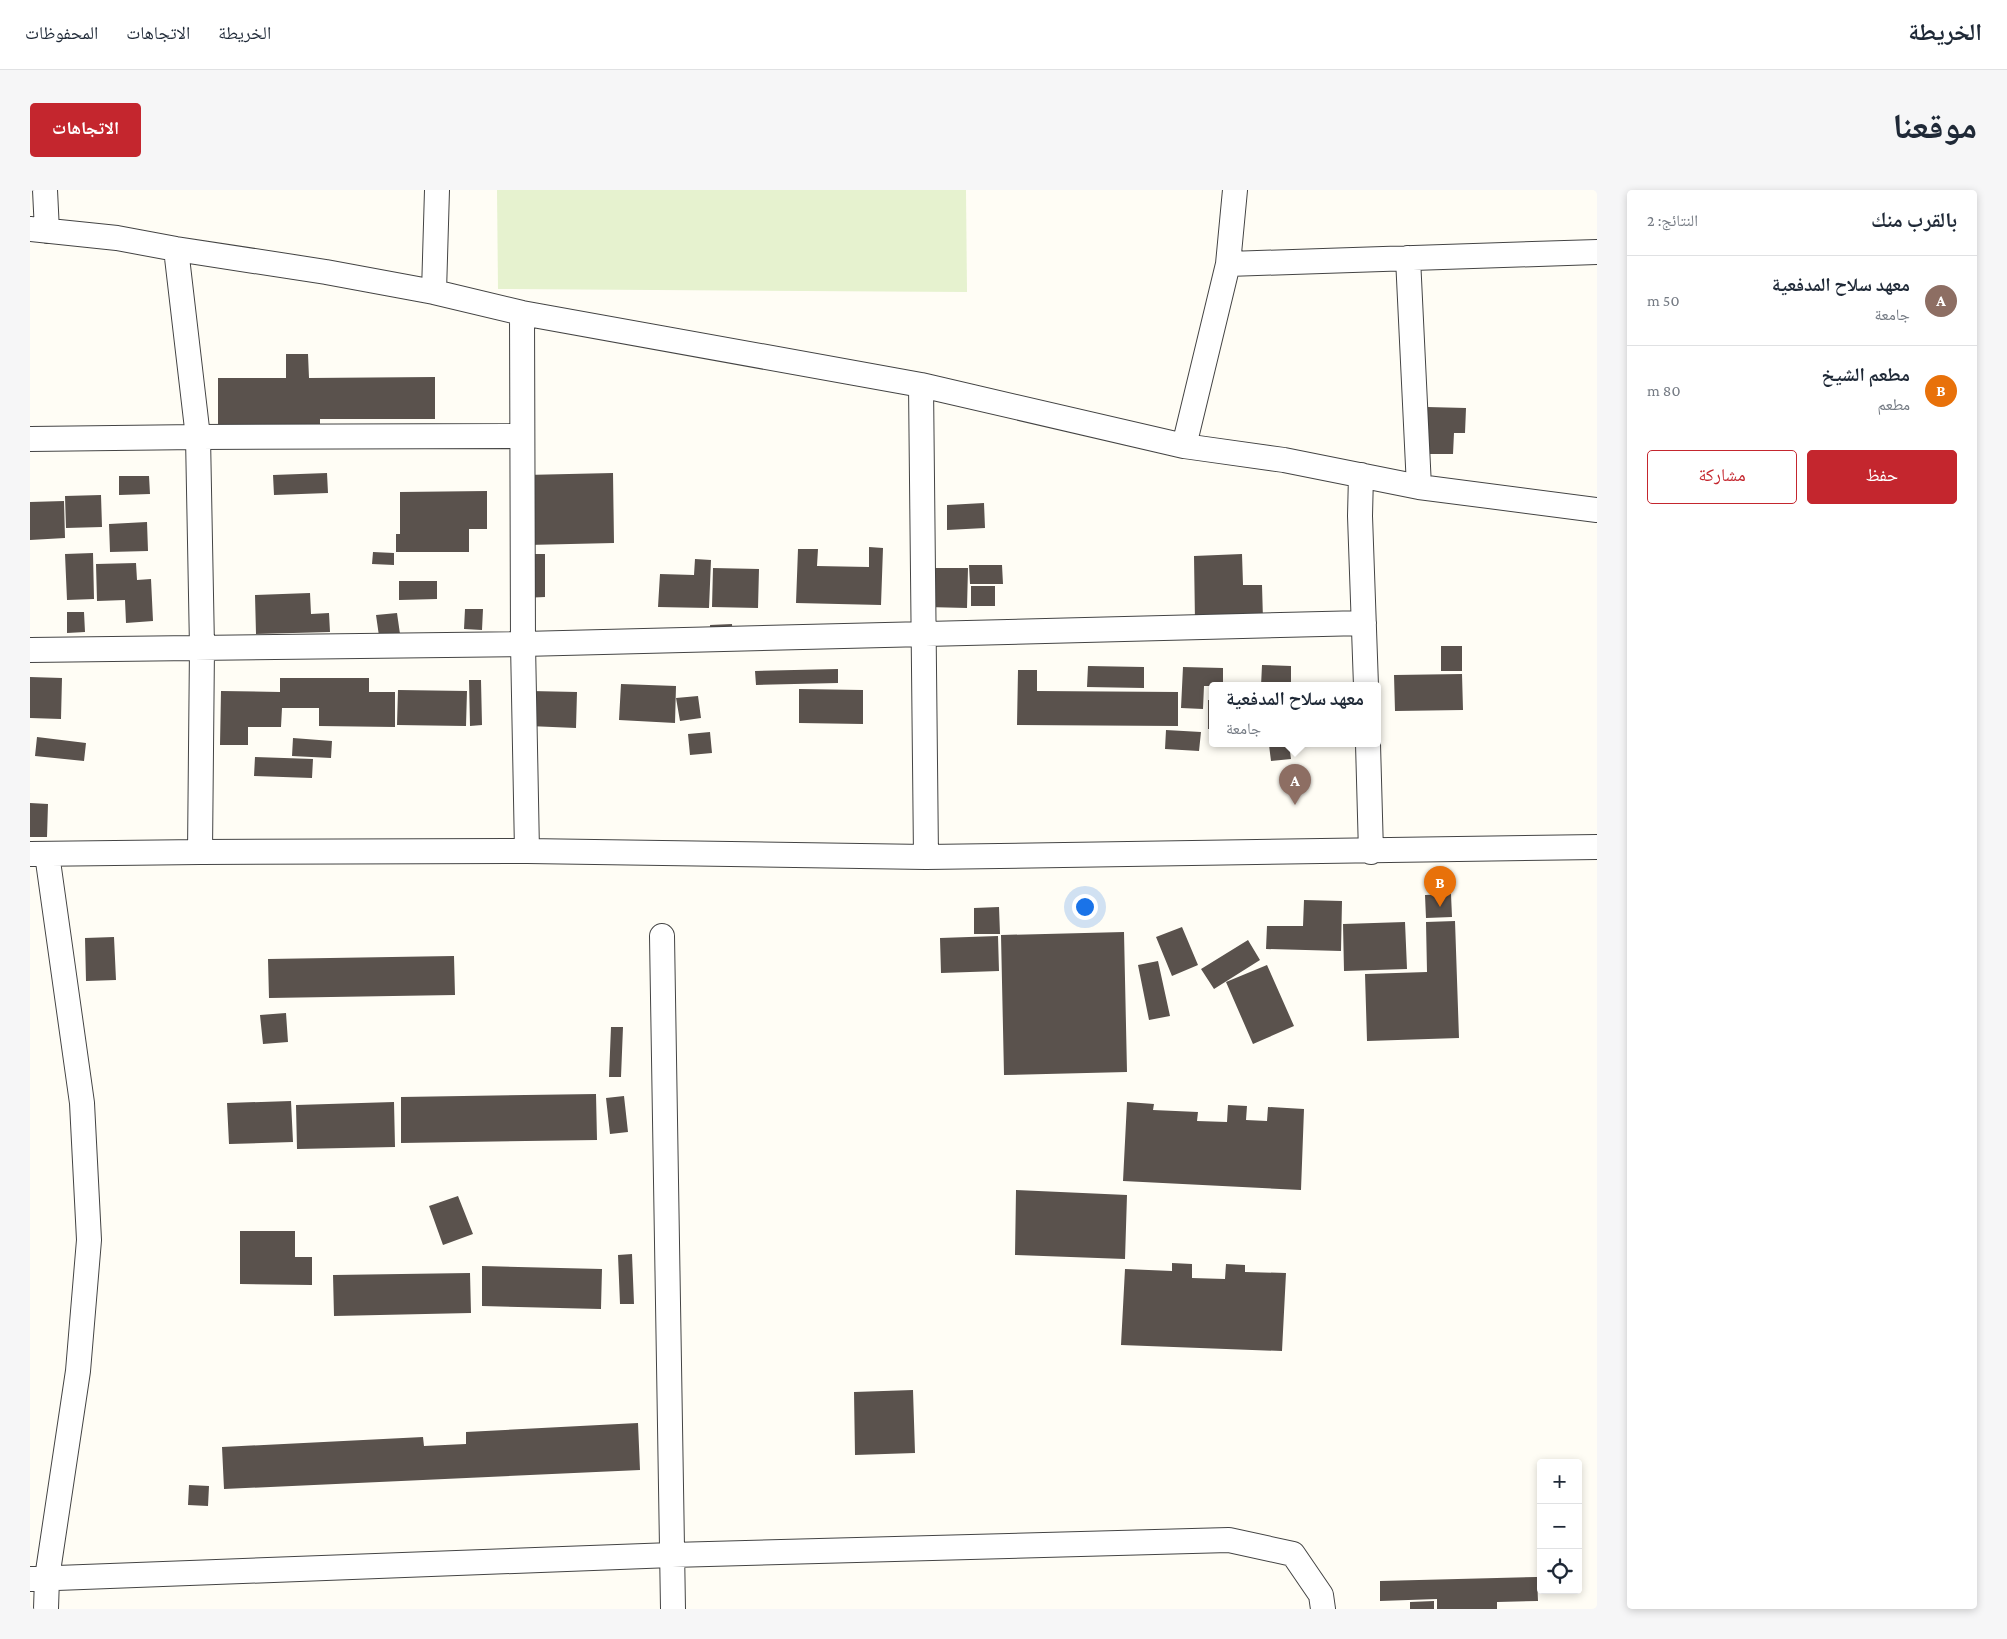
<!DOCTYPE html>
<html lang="ar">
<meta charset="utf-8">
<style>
:root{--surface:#fff;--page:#f6f6f7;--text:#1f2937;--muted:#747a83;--line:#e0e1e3;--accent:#c4262e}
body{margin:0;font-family:"Crimson Pro","Noto Naskh Arabic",serif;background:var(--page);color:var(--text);direction:rtl}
.controls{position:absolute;right:15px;bottom:15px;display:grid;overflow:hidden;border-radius:5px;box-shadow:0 2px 8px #0003}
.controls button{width:45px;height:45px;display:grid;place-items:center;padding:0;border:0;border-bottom:1px solid var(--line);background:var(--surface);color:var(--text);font:25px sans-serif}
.you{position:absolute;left:1054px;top:716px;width:18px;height:18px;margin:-12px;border:4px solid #fff;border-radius:50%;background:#1a73e8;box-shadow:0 0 0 8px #1a73e833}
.badge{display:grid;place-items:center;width:32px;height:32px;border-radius:50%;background:var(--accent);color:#fff;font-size:16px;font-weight:700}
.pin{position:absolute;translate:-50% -41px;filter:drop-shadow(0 1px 2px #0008)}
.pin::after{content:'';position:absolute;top:26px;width:18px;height:15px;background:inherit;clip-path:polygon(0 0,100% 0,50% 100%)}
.popup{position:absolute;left:1179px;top:492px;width:172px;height:65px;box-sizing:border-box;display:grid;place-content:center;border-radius:5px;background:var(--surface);filter:drop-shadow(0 1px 4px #0005);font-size:16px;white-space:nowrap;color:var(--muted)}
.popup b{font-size:19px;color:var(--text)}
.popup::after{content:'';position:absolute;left:50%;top:100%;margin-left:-10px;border:10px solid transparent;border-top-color:var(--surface)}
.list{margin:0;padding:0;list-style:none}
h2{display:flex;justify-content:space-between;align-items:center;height:65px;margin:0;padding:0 20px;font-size:21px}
h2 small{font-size:16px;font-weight:400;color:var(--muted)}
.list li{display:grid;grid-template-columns:32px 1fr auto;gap:15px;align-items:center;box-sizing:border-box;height:90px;padding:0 20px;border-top:1px solid var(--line)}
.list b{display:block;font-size:19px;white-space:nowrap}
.list p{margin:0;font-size:16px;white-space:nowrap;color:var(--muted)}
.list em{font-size:16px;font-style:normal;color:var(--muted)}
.actions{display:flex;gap:10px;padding:15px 20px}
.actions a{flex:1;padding:11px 0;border:1px solid var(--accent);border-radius:5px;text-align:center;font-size:18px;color:var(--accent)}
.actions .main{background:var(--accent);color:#fff}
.icon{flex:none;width:28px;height:28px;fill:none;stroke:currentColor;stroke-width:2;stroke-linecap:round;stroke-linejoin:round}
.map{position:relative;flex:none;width:1567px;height:1419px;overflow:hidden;direction:ltr;border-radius:5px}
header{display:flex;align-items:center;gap:30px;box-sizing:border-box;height:70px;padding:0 25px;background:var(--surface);border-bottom:1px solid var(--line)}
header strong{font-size:24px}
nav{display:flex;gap:28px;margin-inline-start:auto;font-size:18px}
.intro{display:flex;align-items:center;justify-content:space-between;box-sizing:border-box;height:120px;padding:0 30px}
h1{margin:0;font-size:35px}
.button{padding:12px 22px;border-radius:5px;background:var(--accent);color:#fff;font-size:18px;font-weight:700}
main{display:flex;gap:30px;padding:0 30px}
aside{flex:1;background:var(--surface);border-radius:5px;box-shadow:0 2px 8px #0003}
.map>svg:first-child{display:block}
</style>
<header>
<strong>الخريطة</strong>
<nav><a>الخريطة</a><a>الاتجاهات</a><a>المحفوظات</a></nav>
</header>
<div class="intro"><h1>موقعنا</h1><a class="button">الاتجاهات</a></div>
<main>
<aside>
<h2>بالقرب منك<small>النتائج: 2</small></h2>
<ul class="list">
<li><span class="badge" style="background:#8d6e63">A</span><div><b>معهد سلاح المدفعية</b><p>جامعة</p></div><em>50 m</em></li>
<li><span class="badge" style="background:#e8710a">B</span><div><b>مطعم الشيخ</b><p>مطعم</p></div><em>80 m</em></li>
</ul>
<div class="actions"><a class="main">حفظ</a><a>مشاركة</a></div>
</aside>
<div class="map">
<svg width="1567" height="1419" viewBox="0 0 1567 1419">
<rect width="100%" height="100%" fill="#fffdf5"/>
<path fill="#e6f2cf" d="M467 0H936L937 102 468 99Z"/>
<path fill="#5a524d" d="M256 164H278L279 188 405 187V229H290V241L188 238V188H256Z
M1397 217 1436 218 1435 243H1424L1423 264H1396Z
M297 283 298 303 244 305 243 285Z
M583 283 584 353 497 355 495 285Z
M89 286H119L120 304 89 305Z
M457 301V339H439V362H366V344H370V302Z
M71 305 72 337 36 338 35 306Z
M34 311 35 348 0 350V312Z
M954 313 955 338 917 340V315Z
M117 332 118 361 80 362 79 334Z
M839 357 853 358 851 415 766 413 768 359H788L787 376 839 377Z
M343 362 364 363V375L342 374Z
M63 363 64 409 37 410 35 364Z
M491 364H515V407L492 408Z
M1212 364 1213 395H1232L1233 430 1165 432 1164 366Z
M665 369 681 370 679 418 628 417 630 384 664 385Z
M106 373 107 390 121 389 123 431 96 433 95 410 67 411 66 374Z
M939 375H972L973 394H940Z
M683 378 729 379 728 418 682 417Z
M898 378H938L937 418 897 417Z
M369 391H407V409L369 410Z
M941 396H965V416H941Z
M280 403 281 424 299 423 300 442 226 444 225 405Z
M435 419H453L452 440 434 439Z
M37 422H54L55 442 37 443Z
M367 423 370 444 349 446 346 425Z
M702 434 703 453 681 454 680 435Z
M1411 456H1432V481H1411Z
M1232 475 1261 476V496H1231Z
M1058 476 1114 477V498L1057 497Z
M1153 477 1193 478V496H1174L1173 519 1151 518Z
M808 479V493L726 495 725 481Z
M988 480H1007V501L1148 502V536L987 535Z
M1432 484 1433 520 1365 521 1364 485Z
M0 487 32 488 31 529 0 528Z
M250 488H339V502H365V537L289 536V518H252L251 537H218V555H190L191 501 250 502Z
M439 490H451L452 535 440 536Z
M591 494 646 496 645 533 589 530Z
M769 499 833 500V534L769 533Z
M368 500 437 501 436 536 367 535Z
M501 501 547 502 546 538 499 536Z
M668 506 671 528 650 531 646 508Z
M1178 510H1182V539H1178Z
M1136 540 1171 542 1169 561 1135 559Z
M680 542 682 563 660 565 658 544Z
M7 547 56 553 54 571 5 566Z
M263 548 302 551 301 568 262 566Z
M1259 554 1261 569 1241 571 1239 555Z
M225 567 283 569 282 588 224 586Z
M0 613 18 614 17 647H0Z
M1421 704 1422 727 1396 728 1395 705Z
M1274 710 1312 711 1311 761 1236 759 1237 736H1273Z
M969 717 970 744H944V718Z
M1425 731 1429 848 1337 851 1335 784 1397 782 1396 732Z
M1375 732 1377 779 1314 781 1313 734Z
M1152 737 1168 775 1142 786 1126 747Z
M1094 742 1097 882 974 885 971 745Z
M968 746 969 781 911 783 910 748Z
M84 747 86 790 56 791 55 748Z
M1218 750 1230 770 1184 799 1171 779Z
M424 766 425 805 239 808 238 769Z
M1128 771 1140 826 1119 830 1108 775Z
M1237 775 1264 836 1223 854 1196 792Z
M256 823 258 852 233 854 230 825Z
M581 837H593L591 887H579Z
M566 904 567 950 371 953V907Z
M594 906 598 942 580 944 576 908Z
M261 911 263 952 199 954 197 913Z
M364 912 365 957 267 959 266 915Z
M1097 912 1124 914 1123 920 1168 922 1167 931 1197 932 1198 915 1217 916 1216 930 1237 931 1238 917 1274 919 1271 1000 1093 991Z
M986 1000 1097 1005 1095 1069 985 1065Z
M428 1006 443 1044 413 1055 399 1016Z
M210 1041H265V1067H282V1095L210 1094Z
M602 1064 604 1114H590L588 1065Z
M1142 1073 1162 1074V1088L1195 1089 1196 1074 1215 1075V1082L1256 1083 1252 1161 1091 1155 1095 1079 1142 1081Z
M452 1076 572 1079 571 1119 452 1116Z
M440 1083 441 1123 304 1126 303 1085Z
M883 1200 885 1263 825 1265 824 1202Z
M608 1233 610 1280 194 1299 192 1257 393 1247 394 1256 436 1254V1242Z
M159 1295 179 1296 178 1316 158 1315Z
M1507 1387 1508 1411 1467 1412V1419H1407V1409L1350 1411V1391Z
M1404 1411V1419H1380V1412Z"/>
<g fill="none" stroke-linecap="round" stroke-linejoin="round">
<g stroke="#444" stroke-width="26">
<path id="street" d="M15 0 17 41
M0 39 87 48 146 59 296 82 404 102 492 123 891 195 1154 256 1254 270 1389 297 1567 320
M146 59 168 247 172 457 170 662
M1378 68 1389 297
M1198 74 1567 62
M404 102 407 0
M492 123 493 454 497 661
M891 195 896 667
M0 249 168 247 491 246
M1154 256 1198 74 1205 0
M1331 285 1330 326 1336 496
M0 460 493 454 1334 433
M1338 554 1341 662
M0 664 170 662 497 661 896 667 1567 657
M632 746 643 1419
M0 1389 642 1365 1199 1350 1263 1364 1291 1405 1293 1419
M16 1419 17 1388 48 1181 59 1050 52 913 17 664"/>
</g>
<use href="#street" stroke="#fff" stroke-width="24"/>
</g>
</svg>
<div class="controls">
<button>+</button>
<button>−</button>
<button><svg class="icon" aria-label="locate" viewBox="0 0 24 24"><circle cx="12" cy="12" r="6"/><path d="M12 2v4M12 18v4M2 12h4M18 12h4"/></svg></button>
</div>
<div class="you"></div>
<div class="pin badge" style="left:1265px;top:615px;background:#8d6e63">A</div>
<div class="popup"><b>معهد سلاح المدفعية</b>جامعة</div>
<div class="pin badge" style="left:1410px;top:717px;background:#e8710a">B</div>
</div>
</main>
